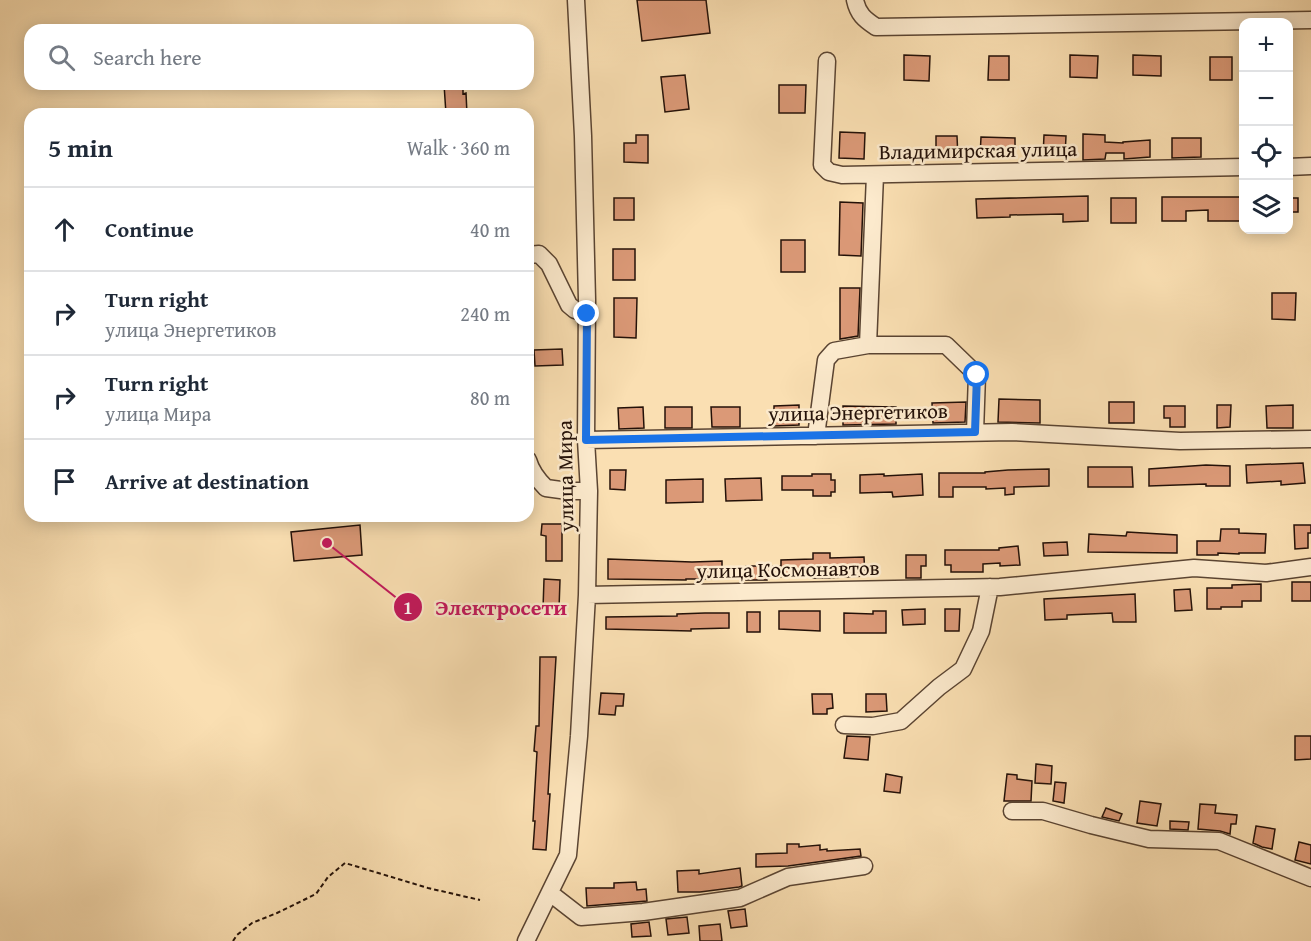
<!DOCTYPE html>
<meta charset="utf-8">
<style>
:root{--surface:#fff;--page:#f2f2f3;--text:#1f2937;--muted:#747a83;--line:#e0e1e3}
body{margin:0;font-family:"Gentium Book Plus",serif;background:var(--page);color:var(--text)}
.controls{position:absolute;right:18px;top:18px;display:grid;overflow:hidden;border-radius:12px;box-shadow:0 3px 15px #0003}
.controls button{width:54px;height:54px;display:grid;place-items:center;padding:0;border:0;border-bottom:2px solid var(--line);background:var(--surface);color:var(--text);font:30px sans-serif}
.stop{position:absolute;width:18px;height:18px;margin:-14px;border:4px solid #1a73e8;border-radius:50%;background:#fff}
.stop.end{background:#1a73e8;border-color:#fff;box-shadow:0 2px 6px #0008}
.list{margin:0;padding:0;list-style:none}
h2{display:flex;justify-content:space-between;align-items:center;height:78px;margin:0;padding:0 24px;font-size:26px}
h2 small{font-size:20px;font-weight:400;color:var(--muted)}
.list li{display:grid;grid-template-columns:39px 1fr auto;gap:18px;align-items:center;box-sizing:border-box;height:84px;padding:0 24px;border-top:2px solid var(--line)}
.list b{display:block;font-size:22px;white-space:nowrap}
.list p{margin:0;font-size:20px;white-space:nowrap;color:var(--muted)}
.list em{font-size:20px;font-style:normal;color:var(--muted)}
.icon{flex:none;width:33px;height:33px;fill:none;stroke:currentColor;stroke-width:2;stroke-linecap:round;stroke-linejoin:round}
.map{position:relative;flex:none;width:1311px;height:941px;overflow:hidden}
.search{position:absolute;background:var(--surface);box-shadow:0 3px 15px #0003;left:24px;top:24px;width:510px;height:66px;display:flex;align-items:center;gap:15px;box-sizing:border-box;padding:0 21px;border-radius:18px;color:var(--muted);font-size:22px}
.panel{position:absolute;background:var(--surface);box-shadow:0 3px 15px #0003;left:24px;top:108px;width:510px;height:414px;border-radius:18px}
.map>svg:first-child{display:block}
</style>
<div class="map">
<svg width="1311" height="941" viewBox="0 0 1311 941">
<rect width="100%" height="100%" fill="#fadfb2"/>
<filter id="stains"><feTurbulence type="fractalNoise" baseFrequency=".00333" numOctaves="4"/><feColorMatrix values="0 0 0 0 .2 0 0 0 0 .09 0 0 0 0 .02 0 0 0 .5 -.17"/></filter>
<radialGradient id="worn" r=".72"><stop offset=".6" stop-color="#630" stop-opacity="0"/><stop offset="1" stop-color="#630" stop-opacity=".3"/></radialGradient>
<path fill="#db9977" stroke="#241108" stroke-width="1.5" d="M637 0H706L710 33 642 41Z
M904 55 930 56 929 81 904 80Z
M1070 55 1098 56 1097 78 1070 77Z
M1133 55 1161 56V76L1133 75Z
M989 56H1009V80H988Z
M1210 57H1232V80H1210Z
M685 75 689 109 665 112 661 77Z
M444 84H463V94L466 93 467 114H446Z
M779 85H806L805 113H779Z
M840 132 865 133 864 159 839 158Z
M1083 134 1105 135V142L1123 143V142L1150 140V157L1124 159V153H1106L1105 159 1083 160Z
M636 135H648V163L624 162V143H636Z
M1044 135 1066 136 1065 157H1043Z
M936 136H957L958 158H936Z
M981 137 1015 138V158L980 157Z
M1172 138H1201V157L1172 158Z
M1088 196V221L1063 222V214L1010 215V217L977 218 976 199Z
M1162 197H1244V221H1208V210L1186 211V221H1162Z
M614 198H634V220H614Z
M1111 198H1136V223H1111Z
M1288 198H1298V212H1288Z
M840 202 863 203 861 256 839 255Z
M781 240H805V272H781Z
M613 249H635V280H613Z
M840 288H860L858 336 840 339Z
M1272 293H1296L1295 320 1272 319Z
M614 298H637L636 338 614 337Z
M562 349 563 365 535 366 534 350Z
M999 399 1040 400V423L998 422Z
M966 402 965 422 933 423 932 403Z
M1109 402H1134V423H1109Z
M799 405V425L774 426V406Z
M1217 405H1231L1230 427 1217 428Z
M1293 405V428H1267L1266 406Z
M843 406 896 407V424L843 425Z
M1164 406H1185V427H1170V418H1164Z
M643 407 644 428 619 429 618 408Z
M665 407H692V428H665Z
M711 407H740V427H712Z
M1303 463 1305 483 1281 485V481L1247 483 1246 465Z
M1206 465 1230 466V486H1206V484L1149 486V469Z
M1088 467H1132L1133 487H1088Z
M1049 469V486L1014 487V494L1005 495V488L986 489V487H953V497H939V473H985V472L1008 470Z
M610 470H626L625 490 610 489Z
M812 474H831V480H835V492H831V496H813V490H782V476H812Z
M884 474V476L922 474 923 495 893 497 892 492 860 493V475Z
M761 478 762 500 726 501 725 479Z
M703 479V502L666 503V480Z
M542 524H562V561H546V536L541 535Z
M360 525 362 555 294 561 291 532Z
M1294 525H1311V533H1308V548L1295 549Z
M1221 529H1239V533L1266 534 1265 553H1239V554L1218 553V555H1197V541H1220Z
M1127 532 1177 535V553L1088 552 1089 534 1126 536Z
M1067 542 1068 555 1044 556 1043 543Z
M1018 546 1020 565 1000 566V563L983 564V572H951V565H945V550H999V548Z
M813 553H830V558L864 557 865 576 825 578H813V576L767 577V580H746V566H781V560L813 559Z
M906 555H926V566H921V578H906Z
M608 559 692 562 722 561V579H686V580L608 579Z
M544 579 560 580 559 609H543Z
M1292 582H1311V601H1292Z
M1261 584V601H1242V607H1221V609H1207V588H1232V585Z
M1190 589 1192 610 1175 611 1174 590Z
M1135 594 1136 622H1113L1112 613 1067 615V619L1045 620 1044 599Z
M925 609V624L903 625 902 610Z
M945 609H960L959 631H945Z
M779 611H820V631L779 629Z
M873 611H886V633H844V613L873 614Z
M747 612H760V632H747Z
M705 613H729V628L691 629V631L606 629V617L677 616V614Z
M540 657H556L548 794H550L546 850 533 849 535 821H533L537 752 534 751 536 726H539Z
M601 693 624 694 623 706H616L615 715 599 714Z
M812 694H832L833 708 827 709V714H813Z
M866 694H886L887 711 866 712Z
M847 736 870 737 868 760 844 758Z
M1295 736H1311V759L1295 760Z
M1036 764 1052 766 1051 784 1035 783Z
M886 774 902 777 900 793 884 791Z
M1007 774 1017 775V779L1032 781 1031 801H1004Z
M1055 782 1066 783 1064 803 1053 801Z
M1140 801 1161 804 1157 826 1137 823Z
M1200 804 1216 805 1215 813 1237 815 1236 824H1231L1230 834 1220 831 1198 829Z
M1106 808 1122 814 1119 821 1102 817Z
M1170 821 1189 822 1188 830 1170 829Z
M1256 826 1275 829 1272 849 1262 847 1253 843Z
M1299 842 1311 845V864L1295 860Z
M787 844H799V847L820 845V850L827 849V851L860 849 861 856 788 866 756 867V854L787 853Z
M740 868 742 886 739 887 700 892H678L677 871 699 870V874Z
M636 882 637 890 646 889 647 901 587 906 586 888H614V883Z
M745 909 747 926 731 928 728 911Z
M687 917 689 933 668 935 666 919Z
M649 922 651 936 632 937 631 924Z
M720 924 722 941H700L699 926Z"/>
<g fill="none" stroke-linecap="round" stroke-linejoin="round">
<g stroke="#5a4432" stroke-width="19">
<path id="minor" d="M855 0C858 14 864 19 876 27L1311 20
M827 61 822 165 829 172 842 175 1244 167
M1288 167 1311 166
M528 255 539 254 549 264 569 305 575 310 587 314
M868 345H946L977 375 975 432
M816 436 826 360 834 351 868 345 875 175
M586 440 1012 432 1180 441 1311 439
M528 460C531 471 538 480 546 488L568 491H589
M587 595 1000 587 1194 568 1266 573 1311 567
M844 725 873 726 901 721 939 687 963 669 981 631 990 587
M1012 811H1043L1091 825 1149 839 1219 841 1311 878
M550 893 581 917 643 912 740 898 788 877 864 866
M526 941 568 855 579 736 587 595 589 491 586 440 587 300 583 136 576 0"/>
</g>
<path stroke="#241108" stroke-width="2" stroke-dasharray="4.5 3" stroke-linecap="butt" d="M233 941 237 935 252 923 277 913 316 894 328 877 345 863 428 888 480 900"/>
<use href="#minor" stroke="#fceacd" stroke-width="16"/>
</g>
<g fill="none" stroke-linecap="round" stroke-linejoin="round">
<path stroke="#1a73e8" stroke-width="8" d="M587 314 586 440 975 432 977 375"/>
</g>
<g text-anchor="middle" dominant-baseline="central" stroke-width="5" stroke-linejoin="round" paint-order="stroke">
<g font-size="21" fill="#241108" stroke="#fceacd">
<text transform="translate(978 150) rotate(-1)">Владимирская улица</text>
<text transform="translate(858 412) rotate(-1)">улица Энергетиков</text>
<text transform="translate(565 476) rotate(-91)">улица Мира</text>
<text transform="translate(788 569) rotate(-1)">улица Космонавтов</text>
</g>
</g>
<path fill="none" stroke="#c2185b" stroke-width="2" d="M327 543L408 607"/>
<g fill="#c2185b" stroke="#fceacd" stroke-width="2">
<circle cx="327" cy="543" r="6"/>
<circle cx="408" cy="607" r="15"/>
</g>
<g font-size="18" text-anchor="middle" font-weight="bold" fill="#fff">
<text x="408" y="614">1</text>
</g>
<g font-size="22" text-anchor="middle" font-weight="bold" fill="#c2185b" stroke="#fceacd" stroke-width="5" stroke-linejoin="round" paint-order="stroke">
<text x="501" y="615">Электросети</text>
</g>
<rect width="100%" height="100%" filter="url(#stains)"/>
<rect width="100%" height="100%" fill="url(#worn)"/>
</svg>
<div class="controls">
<button>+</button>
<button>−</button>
<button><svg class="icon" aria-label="locate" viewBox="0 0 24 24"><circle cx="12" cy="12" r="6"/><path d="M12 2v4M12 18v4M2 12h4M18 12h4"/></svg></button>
<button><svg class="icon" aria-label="layers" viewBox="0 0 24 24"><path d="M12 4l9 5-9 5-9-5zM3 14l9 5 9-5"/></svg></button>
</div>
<div class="stop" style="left:977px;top:375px"></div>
<div class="stop end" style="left:587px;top:314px"></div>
<div class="search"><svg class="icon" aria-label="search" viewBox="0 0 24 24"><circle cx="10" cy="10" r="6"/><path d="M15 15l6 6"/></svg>Search here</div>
<section class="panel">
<h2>5 min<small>Walk · 360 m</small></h2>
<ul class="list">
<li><svg class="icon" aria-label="ahead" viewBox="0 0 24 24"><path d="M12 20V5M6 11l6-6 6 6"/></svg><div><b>Continue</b></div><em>40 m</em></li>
<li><svg class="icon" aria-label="right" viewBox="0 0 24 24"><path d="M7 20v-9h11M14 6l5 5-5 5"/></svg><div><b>Turn right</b><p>улица Энергетиков</p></div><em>240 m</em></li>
<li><svg class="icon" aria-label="right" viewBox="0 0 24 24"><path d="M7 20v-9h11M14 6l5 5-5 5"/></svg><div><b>Turn right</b><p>улица Мира</p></div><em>80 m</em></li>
<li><svg class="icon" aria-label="arrive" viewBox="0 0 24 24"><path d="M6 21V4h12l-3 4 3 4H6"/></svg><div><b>Arrive at destination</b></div></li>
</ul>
</section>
</div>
